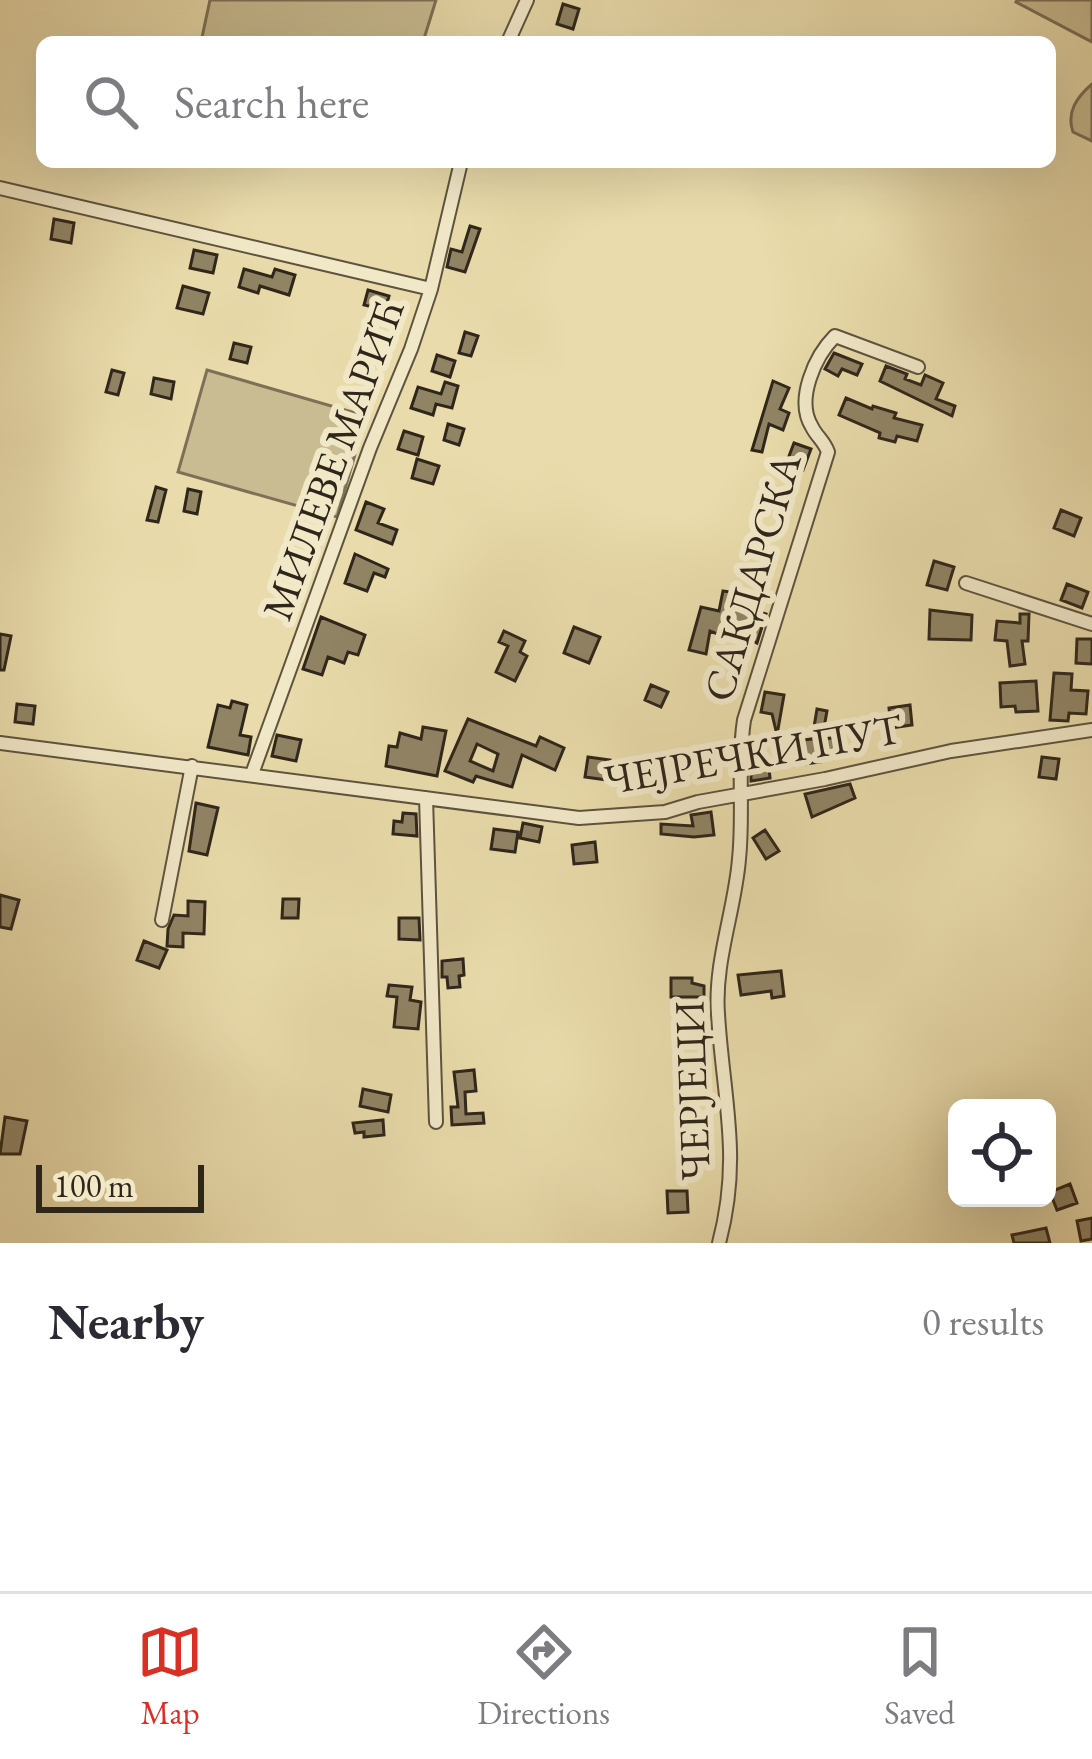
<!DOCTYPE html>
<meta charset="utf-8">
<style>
:root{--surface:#fff;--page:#f7f7f7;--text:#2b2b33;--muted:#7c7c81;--line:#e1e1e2;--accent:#d93025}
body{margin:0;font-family:"EB Garamond",serif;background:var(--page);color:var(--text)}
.controls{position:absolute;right:36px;bottom:36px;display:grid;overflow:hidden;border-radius:18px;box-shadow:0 12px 48px #0002}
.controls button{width:108px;height:108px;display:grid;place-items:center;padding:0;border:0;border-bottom:3px solid var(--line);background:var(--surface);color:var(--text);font:60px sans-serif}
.scale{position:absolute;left:36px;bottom:30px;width:168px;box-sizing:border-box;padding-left:12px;border:6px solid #2f261a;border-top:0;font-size:33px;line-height:42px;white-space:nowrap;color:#2f261a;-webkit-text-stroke:9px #f1e8c8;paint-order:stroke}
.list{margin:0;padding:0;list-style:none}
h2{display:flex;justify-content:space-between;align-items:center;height:156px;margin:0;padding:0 48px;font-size:51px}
h2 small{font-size:39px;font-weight:400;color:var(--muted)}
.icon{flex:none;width:66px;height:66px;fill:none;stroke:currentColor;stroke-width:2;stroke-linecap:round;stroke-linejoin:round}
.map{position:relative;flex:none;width:1092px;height:1243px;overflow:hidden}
.search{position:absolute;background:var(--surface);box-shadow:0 12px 48px #0002;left:36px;right:36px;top:36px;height:132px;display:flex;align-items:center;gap:30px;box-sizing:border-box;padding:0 42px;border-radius:18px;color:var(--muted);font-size:45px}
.sheet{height:348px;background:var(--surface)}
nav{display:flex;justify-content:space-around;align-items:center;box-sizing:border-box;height:168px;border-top:3px solid var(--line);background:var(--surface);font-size:33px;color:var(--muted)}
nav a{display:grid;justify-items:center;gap:6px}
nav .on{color:var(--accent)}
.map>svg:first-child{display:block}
</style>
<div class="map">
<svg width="1092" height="1243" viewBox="0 0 1092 1243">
<rect width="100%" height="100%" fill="#e9dbab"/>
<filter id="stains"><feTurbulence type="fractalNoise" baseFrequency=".00167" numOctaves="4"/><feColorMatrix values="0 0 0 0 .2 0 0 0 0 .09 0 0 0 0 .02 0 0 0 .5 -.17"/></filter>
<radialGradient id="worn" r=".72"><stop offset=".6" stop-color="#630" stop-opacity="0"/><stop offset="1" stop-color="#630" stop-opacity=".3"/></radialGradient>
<path fill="#c9bc92" stroke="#7c7156" stroke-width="3" d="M210 0H436L423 42H201Z
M1017 0H1092V42L1016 2Z
M1092 84V141L1073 132C1066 112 1077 97 1092 84Z
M207 370 366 416 337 517 178 472Z"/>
<path fill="#908465" stroke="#2f261a" stroke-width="3" fill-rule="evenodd" d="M563 4 579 9 573 29 557 24Z
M54 219 74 223 71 243 51 239Z
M470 226 480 229 465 272 447 267 451 249 462 252Z
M194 250 217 255 213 273 190 268Z
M244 269 272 277 275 269 295 275 289 295 260 286 258 293 239 287Z
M183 286 209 293 203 314 177 308Z
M368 290 389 296 385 310 364 305Z
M465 332 478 336 471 356 459 353Z
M234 343 251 347 247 363 230 359Z
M834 353 862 364 857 375 842 369 838 376 825 369Z
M437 355 455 361 450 377 432 371Z
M886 366 907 374 905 379 921 385 925 375 943 383 936 399 955 406 952 416 880 381Z
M112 370 124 373 118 395 106 392Z
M154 378 174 382 171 399 151 394Z
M773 381 789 388 780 409 789 413 783 430 769 424 762 452 752 450Z
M445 382 458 386 452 408 436 404 433 415 411 408 418 387 441 394Z
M846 398 872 409 873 406 896 413 894 418 922 425 917 441 897 436 895 442 879 438 880 433 839 415Z
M448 424 464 429 459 445 444 440Z
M404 431 423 437 418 455 398 449Z
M794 443 811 449 803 470 786 464Z
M417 459 439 466 433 484 412 478Z
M156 487 166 490 158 522 147 520Z
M188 489 201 492 197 514 184 511Z
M366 502 384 509 378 523 397 530 392 544 356 530Z
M1061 510 1081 518 1074 536 1054 528Z
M355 554 388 569 385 577 374 573 367 591 345 583Z
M934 561 954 567 947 590 927 585Z
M1067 584 1088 592 1082 608 1061 600Z
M723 591 760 596 758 611 766 614 757 643 751 640 749 646 710 631 706 654 689 650 701 607 719 611Z
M930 610 972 615 971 640 929 639Z
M1020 614H1029L1028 641H1022L1025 664 1010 666 1007 641 995 640 997 621 1020 623Z
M321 617 365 635 358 655 348 652 344 663 328 657 322 675 303 669Z
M574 627 600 637 589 663 564 653Z
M504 631 525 641 520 652 527 656 515 681 496 672 508 646 499 642Z
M0 634 11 636 4 670H0Z
M1077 639H1092V664L1076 663Z
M1054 673 1072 674 1071 690 1088 691 1086 714 1069 713 1068 721 1050 720Z
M1036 681 1038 711 1016 712 1015 706 1001 707 1000 683Z
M651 685 668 692 661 707 645 700Z
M765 692 784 695 777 735 772 714 761 712Z
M232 701 247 705 240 735 251 737 248 755 208 747 218 705 230 708Z
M17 704 35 706 33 724 15 722Z
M910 705 912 725 891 728 889 708Z
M817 709 827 711 822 739 842 737 843 753 819 756 820 762 804 764 802 740 812 739Z
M468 719 536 746 540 737 564 748 555 770 522 755 512 787 476 776 473 782 445 771ZM477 744 498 754 493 771 470 761Z
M423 727 446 731 437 776 386 766 389 746 397 747 400 733 421 739Z
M277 735 301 740 296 761 272 756Z
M588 757 610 760 607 780 585 777Z
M768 757 770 778 751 781V759Z
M1042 757 1059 759 1056 779 1039 777Z
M629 768 649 776 644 788 624 780Z
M850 784 855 798 812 817 805 794Z
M196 803 218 808 207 855 189 851Z
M711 812 714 835 694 837 661 834V824L693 826 691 815Z
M403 813 416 814 417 836 393 834 394 821 402 822Z
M523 823 542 827 539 842 520 838Z
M494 829 518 832 515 852 491 849Z
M765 830 779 851 766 859 753 838Z
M595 842 597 862 574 864 572 845Z
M0 895 19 900 11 929 0 927Z
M283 899H299L298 918H282Z
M188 901 205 902 204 934 183 933V947L167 946 168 929 174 915 188 916Z
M399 918H419L420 940 399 939Z
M144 941 167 950 159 968 137 960Z
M463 959 464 975 459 976 460 987 448 988 447 977H442V961Z
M781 971 784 996 772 998 771 991 741 995 738 975Z
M671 978H692V983L704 986V997H671Z
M389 985 412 987 410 1000 421 1002 418 1029 394 1027 397 997 387 996Z
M474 1070 476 1091 465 1092 466 1114 483 1113 484 1123 452 1125 451 1107H458L454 1072Z
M363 1089 391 1095 388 1112 360 1106Z
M5 1117 27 1121 20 1154H0Z
M383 1120 384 1135 364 1137V1132L355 1133 353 1123Z
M1070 1184 1077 1203 1057 1210 1050 1192Z
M667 1191H687L688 1212 668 1213Z
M1092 1218V1239L1081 1241 1077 1221Z
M1046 1228 1050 1243H1014L1012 1235Z"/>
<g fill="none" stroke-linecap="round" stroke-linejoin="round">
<g stroke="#5e533e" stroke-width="16">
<path id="minor" d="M508 42 527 0
M0 188 431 289
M966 583 1092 624
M0 743 579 818 665 812 698 802 825 779 951 751 1092 730
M252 774 370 448 411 349 431 289 461 162
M426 798 436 1122
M162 920 192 766
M719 1243C742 1157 723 1098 718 1014 714 962 735 910 739 859 744 812 737 766 744 720L828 452C824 441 817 437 812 427 795 400 815 356 835 336L918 367"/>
</g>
<use href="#minor" stroke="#f1e8c8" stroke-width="12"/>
</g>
<g text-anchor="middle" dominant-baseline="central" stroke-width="12" stroke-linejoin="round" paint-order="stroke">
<g font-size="42" fill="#2f261a" stroke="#f1e8c8">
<text transform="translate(333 459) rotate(-70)">МИЛЕВЕ МAРИЋ</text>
<text transform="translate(752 577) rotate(-74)">САКДАРСКА</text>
<text transform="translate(753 754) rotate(-10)">ЧЕЈРЕЧКИ ПУТ</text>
<text transform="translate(692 1091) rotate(-92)">ЧЕРЈЕЦИ</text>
</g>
</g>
<rect width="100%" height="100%" filter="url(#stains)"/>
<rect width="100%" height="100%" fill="url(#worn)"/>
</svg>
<div class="controls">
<button><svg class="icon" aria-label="locate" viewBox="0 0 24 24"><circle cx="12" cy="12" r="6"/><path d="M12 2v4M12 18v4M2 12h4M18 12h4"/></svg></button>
</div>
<div class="scale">100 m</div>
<div class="search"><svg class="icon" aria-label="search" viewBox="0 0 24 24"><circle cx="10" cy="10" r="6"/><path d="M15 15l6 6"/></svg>Search here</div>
</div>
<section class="sheet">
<h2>Nearby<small>0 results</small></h2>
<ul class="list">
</ul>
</section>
<nav>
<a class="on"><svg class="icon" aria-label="map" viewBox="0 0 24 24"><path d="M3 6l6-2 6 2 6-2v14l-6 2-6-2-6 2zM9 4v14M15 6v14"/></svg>Map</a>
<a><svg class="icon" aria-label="directions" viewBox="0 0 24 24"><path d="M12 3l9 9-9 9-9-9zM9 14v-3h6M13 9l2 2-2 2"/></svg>Directions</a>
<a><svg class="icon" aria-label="saved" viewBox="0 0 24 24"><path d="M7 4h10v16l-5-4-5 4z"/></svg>Saved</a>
</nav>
